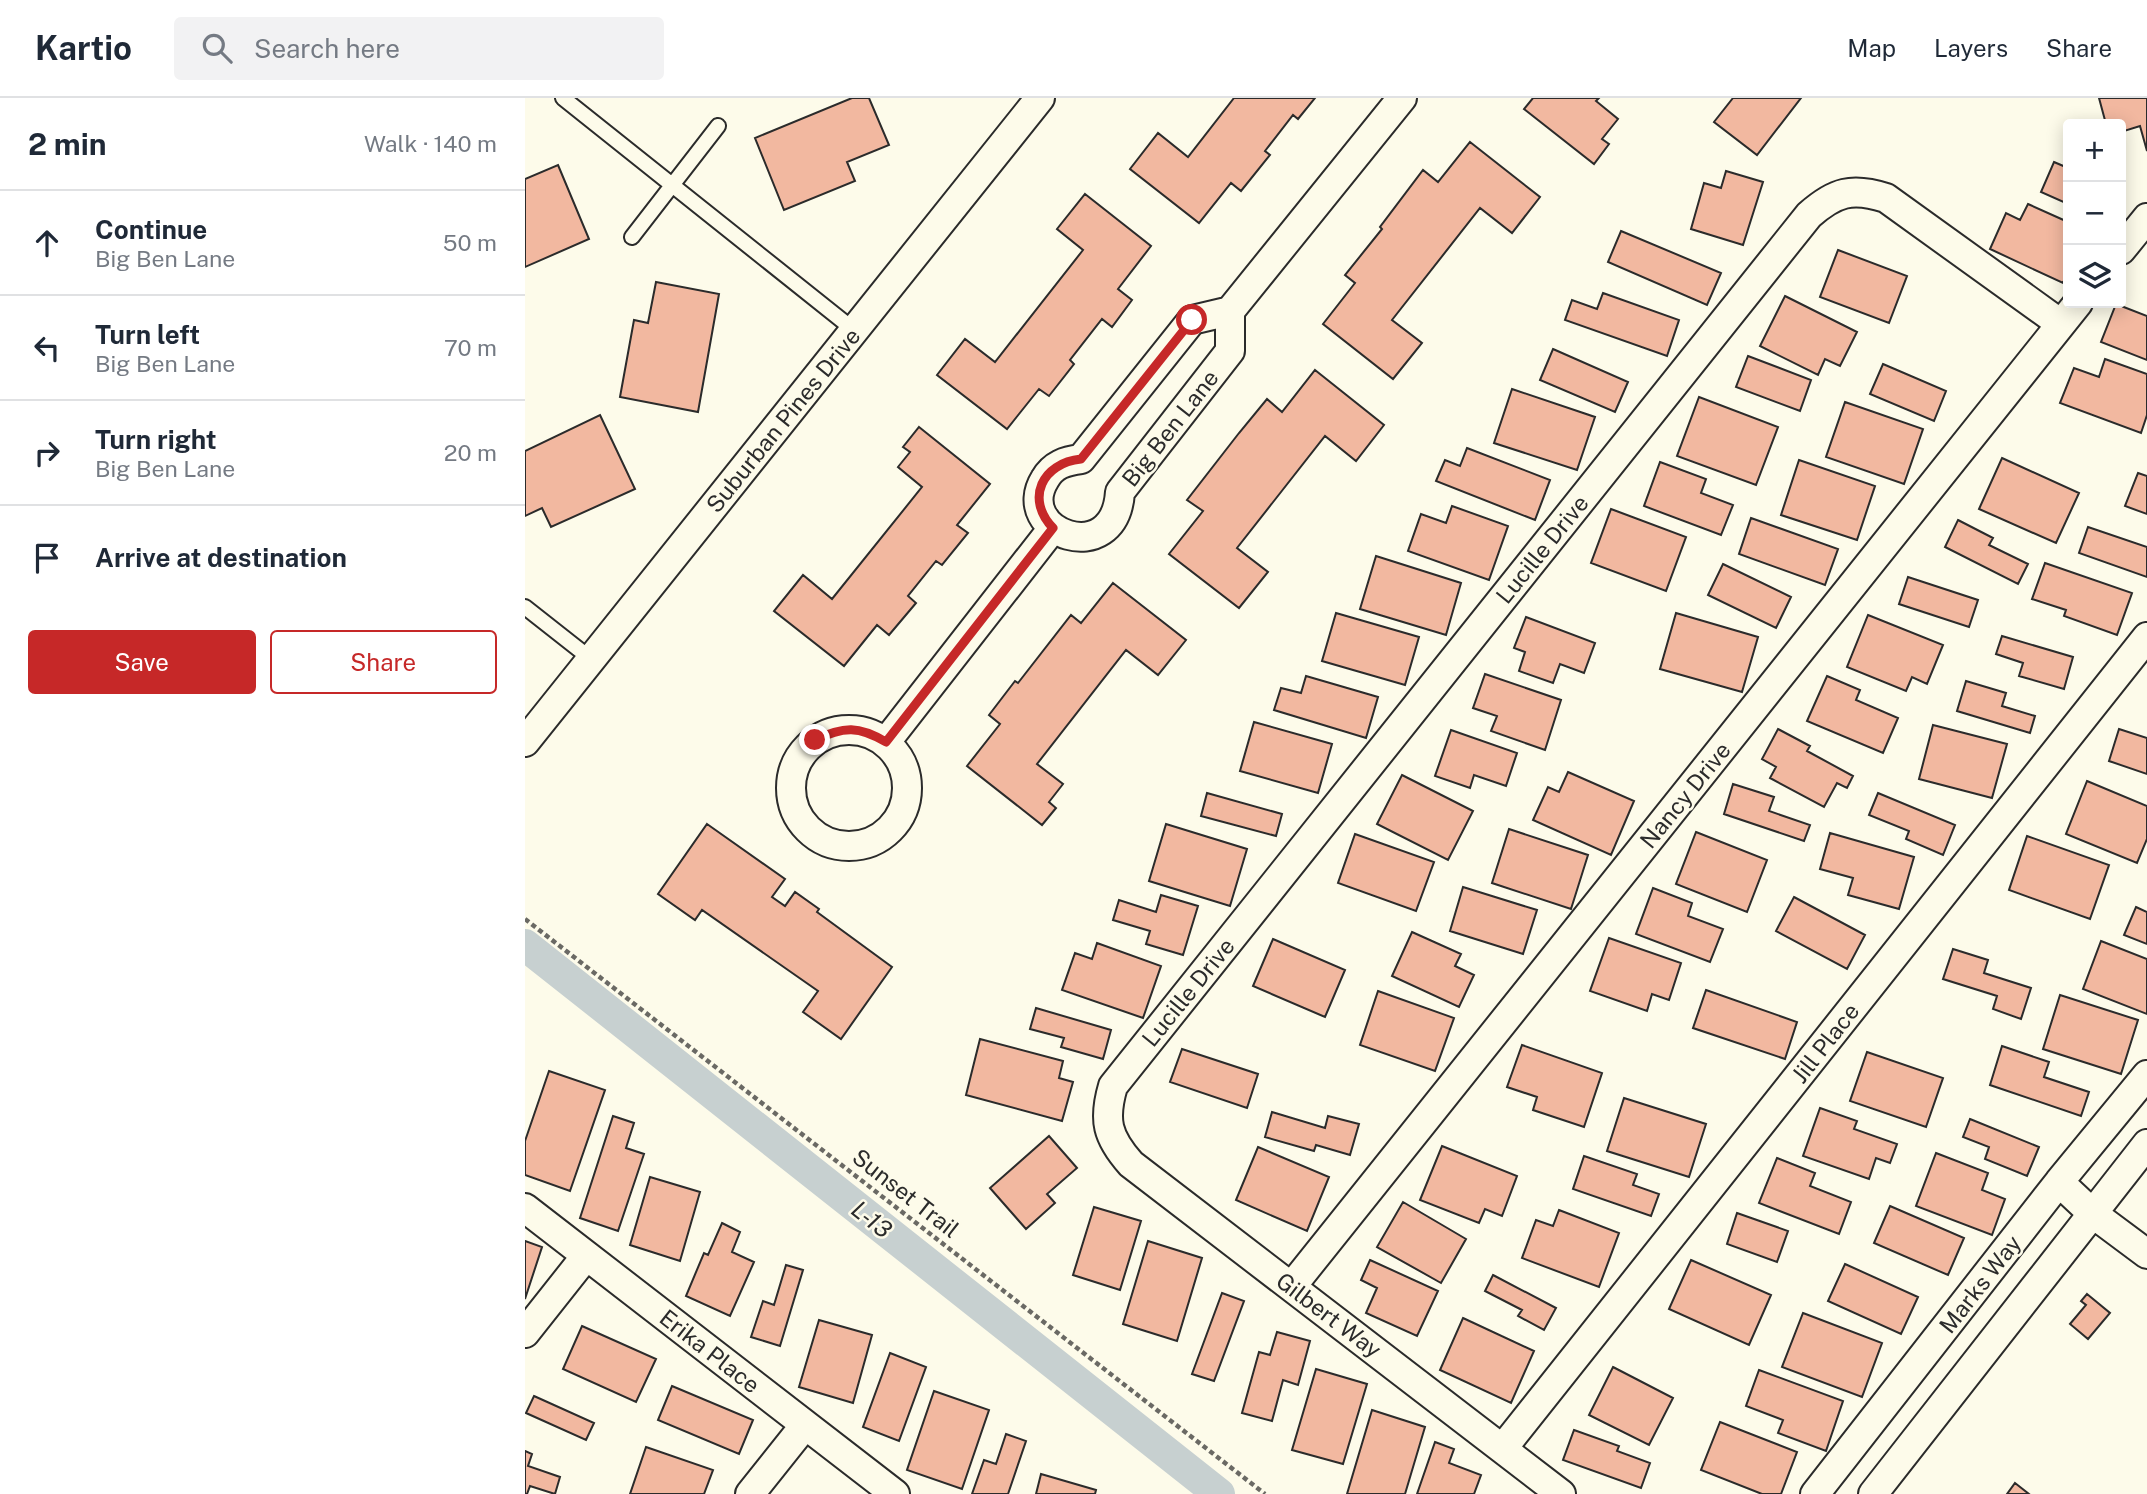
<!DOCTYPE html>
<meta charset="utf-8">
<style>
:root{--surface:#fff;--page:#f2f2f3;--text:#1f2937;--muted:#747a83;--line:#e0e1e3;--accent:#c62828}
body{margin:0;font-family:"Public Sans",sans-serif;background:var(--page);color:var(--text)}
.controls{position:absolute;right:21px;top:21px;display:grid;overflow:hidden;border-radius:7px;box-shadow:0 4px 18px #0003}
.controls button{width:63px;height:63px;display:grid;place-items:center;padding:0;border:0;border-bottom:2px solid var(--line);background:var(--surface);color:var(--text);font:35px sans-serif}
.stop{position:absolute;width:21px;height:21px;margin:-16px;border:5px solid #c62828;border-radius:50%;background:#fff}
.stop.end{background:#c62828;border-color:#fff;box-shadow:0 2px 7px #0008}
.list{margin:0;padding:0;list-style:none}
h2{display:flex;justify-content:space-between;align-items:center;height:91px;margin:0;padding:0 28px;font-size:30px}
h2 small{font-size:23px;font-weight:400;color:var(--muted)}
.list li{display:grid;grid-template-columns:46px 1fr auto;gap:21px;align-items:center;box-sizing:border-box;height:105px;padding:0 28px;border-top:2px solid var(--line)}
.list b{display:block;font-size:26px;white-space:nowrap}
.list p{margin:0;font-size:23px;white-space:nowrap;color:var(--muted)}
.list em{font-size:23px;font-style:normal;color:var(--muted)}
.actions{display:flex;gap:14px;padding:21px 28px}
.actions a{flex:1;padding:16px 0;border:2px solid var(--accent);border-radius:7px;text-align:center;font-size:24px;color:var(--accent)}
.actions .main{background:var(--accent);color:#fff}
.icon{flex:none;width:38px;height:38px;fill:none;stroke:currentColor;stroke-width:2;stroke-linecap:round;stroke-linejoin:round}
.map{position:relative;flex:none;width:1622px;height:1396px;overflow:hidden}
header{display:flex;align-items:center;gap:42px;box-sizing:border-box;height:98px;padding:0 35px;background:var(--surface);border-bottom:2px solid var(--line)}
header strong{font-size:33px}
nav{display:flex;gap:38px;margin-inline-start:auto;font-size:24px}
.search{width:490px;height:63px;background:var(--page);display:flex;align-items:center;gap:18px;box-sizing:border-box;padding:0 24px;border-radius:7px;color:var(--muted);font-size:26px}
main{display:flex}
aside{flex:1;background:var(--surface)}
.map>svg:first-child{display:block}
</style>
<header>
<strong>Kartio</strong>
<div class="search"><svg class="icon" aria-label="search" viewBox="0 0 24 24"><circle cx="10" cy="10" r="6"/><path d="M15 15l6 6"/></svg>Search here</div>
<nav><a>Map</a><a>Layers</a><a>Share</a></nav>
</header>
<main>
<aside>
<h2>2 min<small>Walk · 140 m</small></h2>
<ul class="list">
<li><svg class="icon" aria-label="ahead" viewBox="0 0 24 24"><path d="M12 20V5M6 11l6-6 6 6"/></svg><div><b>Continue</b><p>Big Ben Lane</p></div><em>50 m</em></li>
<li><svg class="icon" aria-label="left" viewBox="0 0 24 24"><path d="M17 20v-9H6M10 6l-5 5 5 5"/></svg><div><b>Turn left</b><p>Big Ben Lane</p></div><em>70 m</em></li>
<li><svg class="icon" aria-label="right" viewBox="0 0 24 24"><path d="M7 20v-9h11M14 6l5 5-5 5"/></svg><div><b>Turn right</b><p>Big Ben Lane</p></div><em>20 m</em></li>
<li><svg class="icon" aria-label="arrive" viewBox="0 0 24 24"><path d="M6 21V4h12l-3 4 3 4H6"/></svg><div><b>Arrive at destination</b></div></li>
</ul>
<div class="actions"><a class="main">Save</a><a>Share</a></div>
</aside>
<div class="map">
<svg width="1622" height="1396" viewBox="0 0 1622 1396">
<rect width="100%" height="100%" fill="#fdfbea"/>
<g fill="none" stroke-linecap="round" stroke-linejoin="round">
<path stroke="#c7d0d0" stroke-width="32" d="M0 847 694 1396"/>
</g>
<path fill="#f2b8a0" stroke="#2b2b2b" stroke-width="2" d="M327 0H344L364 47 322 64 330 83 259 112 230 40Z
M709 0H790L773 21 768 17 740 53 745 57 716 93 706 85 674 125 605 71 633 35 663 59Z
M1008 0H1074L1071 3 1093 21 1077 41 1084 46 1069 66 999 11Z
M1208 0H1276L1232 57 1189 24Z
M1574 0H1622V53L1615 28 1596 34V26H1581Z
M945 44 1015 99 987 135 955 110 867 222 897 245 868 281 798 226 830 185 820 177 857 131 855 129 898 72 913 84Z
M1529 64 1543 70V106L1516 94Z
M33 67 64 141 0 169V81Z
M1201 73 1238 84 1218 147 1166 131 1179 85 1196 90Z
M560 96 626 148 593 191 607 202 587 229 577 221 545 262 549 266 524 298 514 291 482 331 412 277 440 241 470 264 558 152 532 131Z
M1503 106 1543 124V173L1538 185 1465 151 1481 115 1495 122Z
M1096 133 1196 175 1182 207 1083 164Z
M1313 152 1382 178 1364 225 1295 199Z
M131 184 194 196 173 314 95 299 109 222 123 225Z
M1078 195 1154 222 1142 258 1040 222 1047 202 1072 211Z
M1260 198 1332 234 1315 268 1300 261 1293 277 1235 248Z
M1591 206 1622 218V262L1576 244Z
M1028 251 1103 284 1090 314 1015 282Z
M1223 258 1286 282 1275 313 1211 289Z
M1580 261 1622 276V317L1616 335 1535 305 1549 270 1574 279Z
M1358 266 1421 293 1409 323 1345 296Z
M790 272 859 327 831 363 800 338 712 450 743 474 714 510 644 456 678 413 662 402 714 335 742 301 757 314Z
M987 291 1070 319 1052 372 969 345Z
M1174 299 1253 329 1231 387 1152 358Z
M1320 304 1398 331 1379 386 1301 359Z
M75 317 110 391 26 429 17 410 0 418V353Z
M394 329 465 386 432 427 443 435 417 467 411 463 383 498 391 505 364 537 352 527 319 568 249 513 278 477 307 501 397 389 373 369 385 354 378 349Z
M942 350 1025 382 1010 422 911 383 920 362 935 368Z
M1477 360 1554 395 1531 445 1454 411Z
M1274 362 1350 388 1332 442 1256 417Z
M1135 364 1181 381 1176 395 1208 407 1196 437 1119 408Z
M1613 375 1622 378V416L1600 408Z
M927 408 983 428 964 482 883 453 896 416 921 425Z
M1086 411 1161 439 1141 493 1066 465Z
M1226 420 1313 451 1300 487 1214 456Z
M1433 422 1468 440 1464 447 1503 466 1493 486 1420 449Z
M1563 429 1622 449V479L1554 455Z
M851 458 936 485 921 537 835 511Z
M1520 465 1607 495 1592 537 1539 518 1541 512 1507 501Z
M1198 466 1266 499 1251 530 1183 497Z
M1383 479 1453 502 1444 529 1374 506Z
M588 485 661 542 633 577 601 552 512 666 538 686 524 704 531 710 517 727 442 668 475 626 464 617 490 583 493 585 546 517 556 525Z
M811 515 894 539 880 587 797 563Z
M1151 515 1233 539 1217 594 1135 571Z
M1343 517 1418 547 1402 586 1387 579 1381 593 1322 569Z
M1001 519 1070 545 1059 575 1035 566 1028 585 994 573 1000 554 989 550Z
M1477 538 1548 559 1539 591 1494 578 1498 565 1471 556Z
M960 576 1036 602 1020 652 966 633 972 618 948 610Z
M781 578 853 599 841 640 749 612 756 590 776 595Z
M1302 578 1335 592 1331 602 1373 620 1358 655 1282 623Z
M1441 583 1481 595 1477 608 1510 618 1505 635 1432 613Z
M729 624 807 646 793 695 715 673Z
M1408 627 1482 646 1467 700 1394 681Z
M1253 631 1285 648 1282 653 1328 678 1322 690 1312 685 1299 709 1245 680 1251 669 1237 661Z
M1594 631 1622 640V676L1584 663Z
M926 632 992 655 981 688 949 677 945 690 910 678Z
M1043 674 1109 703 1086 757 1008 722 1023 689 1034 694Z
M877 677 948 713 923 762 852 726Z
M1562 683 1622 708V741L1612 765 1541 736Z
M1208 686 1249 699 1244 713 1285 727 1279 743 1199 716Z
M682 695 757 716 751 738 676 718Z
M1353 695 1430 727 1418 757 1381 741 1384 733 1344 717Z
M182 726 260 781 247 799 260 808 270 794 294 811 292 814 367 869 316 941 278 914 293 893 177 812 170 822 133 796Z
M641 726 722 751 705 808 624 783Z
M984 731 1063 757 1046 811 967 785Z
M1171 734 1242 762 1222 814 1151 786Z
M1305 735 1389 759 1374 811 1323 797 1328 780 1295 771Z
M830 736 909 764 891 813 813 785Z
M1502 738 1584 767 1565 821 1484 792Z
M938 789 1012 812 998 856 925 833Z
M1128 790 1167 805 1163 818 1198 831 1185 864 1111 836Z
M636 797 673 808 658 857 621 846 625 833 588 822 594 802 631 814Z
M1269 799 1340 837 1322 871 1251 833Z
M1611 809 1622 814V846L1599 837Z
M887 834 936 856 930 868 949 877 934 909 867 878Z
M1084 840 1156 865 1144 902 1127 896 1122 913 1065 893Z
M748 841 820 872 800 919 728 888Z
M1576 843 1622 861V916L1558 891Z
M572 845 636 868 618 920 537 892 550 855 567 861Z
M1428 851 1463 862 1459 875 1506 890 1496 921 1468 911 1472 898 1418 881Z
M1181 892 1272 924 1260 961 1168 930Z
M853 893 929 920 910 973 835 947Z
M1535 897 1613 922 1596 976 1518 951Z
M511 910 586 932 578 961 536 949 539 940 505 931Z
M455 941 538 963 534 980 548 984 537 1023 441 997Z
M997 947 1077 975 1059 1029 1008 1012 1012 999 982 989Z
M1477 948 1524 964 1519 979 1564 994 1556 1018 1465 987Z
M657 951 733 976 722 1010 645 984Z
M1342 954 1418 980 1401 1029 1325 1003Z
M24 973 80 992 45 1093 0 1077V1043Z
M1099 1000 1181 1026 1164 1079 1082 1053Z
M1295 1010 1332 1023 1329 1031 1372 1046 1365 1065 1351 1060 1344 1081 1278 1058Z
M747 1014 800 1030 803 1018 834 1026 825 1057 791 1047 789 1053 740 1039Z
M88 1018 109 1025 101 1050 119 1056 93 1133 55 1120Z
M1445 1021 1514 1049 1502 1078 1460 1061 1464 1049 1438 1039Z
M524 1038 552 1070 522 1096 530 1105 501 1131 465 1090Z
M917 1048 992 1078 977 1118 960 1111 954 1125 895 1102Z
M733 1049 804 1079 782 1133 711 1102Z
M1411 1055 1463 1075 1457 1092 1480 1101 1467 1137 1391 1108Z
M1059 1058 1112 1076 1108 1087 1134 1096 1126 1118 1048 1091Z
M1252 1060 1290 1075 1285 1088 1326 1104 1314 1136 1234 1105Z
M125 1079 175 1094 155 1163 105 1147Z
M878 1104 941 1141 916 1185 852 1149Z
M1365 1108 1439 1140 1423 1177 1349 1145Z
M569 1109 616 1123 595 1192 548 1177Z
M1034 1112 1094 1135 1074 1189 997 1160 1011 1122 1028 1128Z
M1212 1115 1263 1133 1252 1164 1202 1146Z
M197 1125 215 1134 207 1154 229 1164 205 1218 161 1198 179 1155 183 1157Z
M0 1143 17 1149 0 1201Z
M623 1143 677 1160 652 1243 598 1226Z
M845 1162 913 1193 892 1238 841 1215 852 1190 836 1182Z
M1166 1162 1246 1197 1224 1247 1144 1211Z
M1320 1166 1393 1199 1376 1236 1303 1203Z
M261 1167 278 1172 255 1248 226 1239 238 1203 249 1207Z
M968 1177 1031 1210 1019 1232 993 1218 997 1212 960 1193Z
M697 1195 719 1203 689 1283 667 1276Z
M1562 1196 1585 1215 1563 1241 1545 1226 1561 1207 1556 1203Z
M1278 1215 1357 1245 1337 1299 1257 1269Z
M938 1220 1009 1253 986 1305 915 1272Z
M294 1222 347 1237 328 1305 274 1289Z
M57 1228 131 1261 111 1304 38 1271Z
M752 1234 785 1243 773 1287 758 1282 747 1323 717 1315 734 1254 745 1257Z
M365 1255 401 1269 374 1343 338 1329Z
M1088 1269 1148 1300 1124 1347 1064 1317Z
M791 1271 842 1286 818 1366 767 1352Z
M1234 1272 1318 1303 1301 1353 1253 1335 1258 1322 1221 1308Z
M147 1288 228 1322 214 1356 133 1322Z
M409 1293 464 1312 437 1391 382 1372Z
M9 1298 69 1325 61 1342 1 1315Z
M847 1312 900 1329 880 1396H822Z
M1195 1324 1272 1354 1256 1396H1237L1176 1372Z
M1049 1332 1094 1348 1092 1353 1125 1365 1116 1390 1038 1362Z
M481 1336 501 1343 483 1396H447L459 1362 471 1366Z
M910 1344 929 1351 924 1365 956 1377 949 1396H892Z
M121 1349 188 1372 179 1396H105Z
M0 1353 7 1356 3 1368 35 1379 30 1396 5 1388 2 1396H0Z
M516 1376 571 1392 570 1396H511Z
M1490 1385 1504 1396H1482Z"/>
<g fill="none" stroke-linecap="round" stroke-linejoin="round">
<g stroke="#2b2b2b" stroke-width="18">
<path id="lane" d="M38 0 329 232
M107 139 193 28
M0 509 66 561"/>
</g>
<g stroke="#2b2b2b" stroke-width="32">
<path id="street" d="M1596 152 1622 120
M705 213V253L595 394C590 473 487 434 520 381 528 367 540 363 556 361L667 222 705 213 877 0
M266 690a58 58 0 1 1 116 0a58 58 0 1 1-116 0Z
M0 644 515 0
M361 644 528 430
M1534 1084 1567 1115 1622 1156
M0 1110 370 1396
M767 1188 1553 205
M0 1235 61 1158
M978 1350 1622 539
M225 1396 280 1327
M1036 1396 606 1066C582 1039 578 1022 588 988L1284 117C1310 94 1327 89 1361 100L1536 226
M1290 1396 1534 1084 1622 977
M1348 1396 1622 1046"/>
</g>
<path stroke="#6a6964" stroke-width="4.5" stroke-dasharray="5 3.5" stroke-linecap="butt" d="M0 821 740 1396"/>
<use href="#lane" stroke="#fdfbea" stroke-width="14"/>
<use href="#street" stroke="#fdfbea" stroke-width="28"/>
</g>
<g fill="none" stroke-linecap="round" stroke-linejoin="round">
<path stroke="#c62828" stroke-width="9" d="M290 642C319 628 334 628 361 644L528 430C500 401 517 365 556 361L667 222"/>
</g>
<g text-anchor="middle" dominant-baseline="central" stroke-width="5" stroke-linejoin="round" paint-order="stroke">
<g font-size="23" fill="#2b2b2b" stroke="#fdfbea">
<text transform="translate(258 322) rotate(-51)">Suburban Pines Drive</text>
<text transform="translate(645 330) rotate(-52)">Big Ben Lane</text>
<text transform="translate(1017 451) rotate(-51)">Lucille Drive</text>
<text transform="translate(1160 697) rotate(-51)">Nancy Drive</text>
<text transform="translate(663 894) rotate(-51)">Lucille Drive</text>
<text transform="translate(1300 945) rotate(-52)">Jill Place</text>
<text transform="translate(381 1095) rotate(38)">Sunset Trail</text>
<text transform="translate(1455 1186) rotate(-52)">Marks Way</text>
<text transform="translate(804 1217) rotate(37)">Gilbert Way</text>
<text transform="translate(185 1253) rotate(38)">Erika Place</text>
</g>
<g font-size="24" font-style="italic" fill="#2b2b2b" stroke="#fdfbea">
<text transform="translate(347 1121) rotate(38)">L-13</text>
</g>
</g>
</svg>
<div class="controls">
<button>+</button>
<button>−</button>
<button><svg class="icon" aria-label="layers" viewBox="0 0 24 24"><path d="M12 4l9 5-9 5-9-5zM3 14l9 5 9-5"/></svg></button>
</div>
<div class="stop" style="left:667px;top:222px"></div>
<div class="stop end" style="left:290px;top:642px"></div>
</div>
</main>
